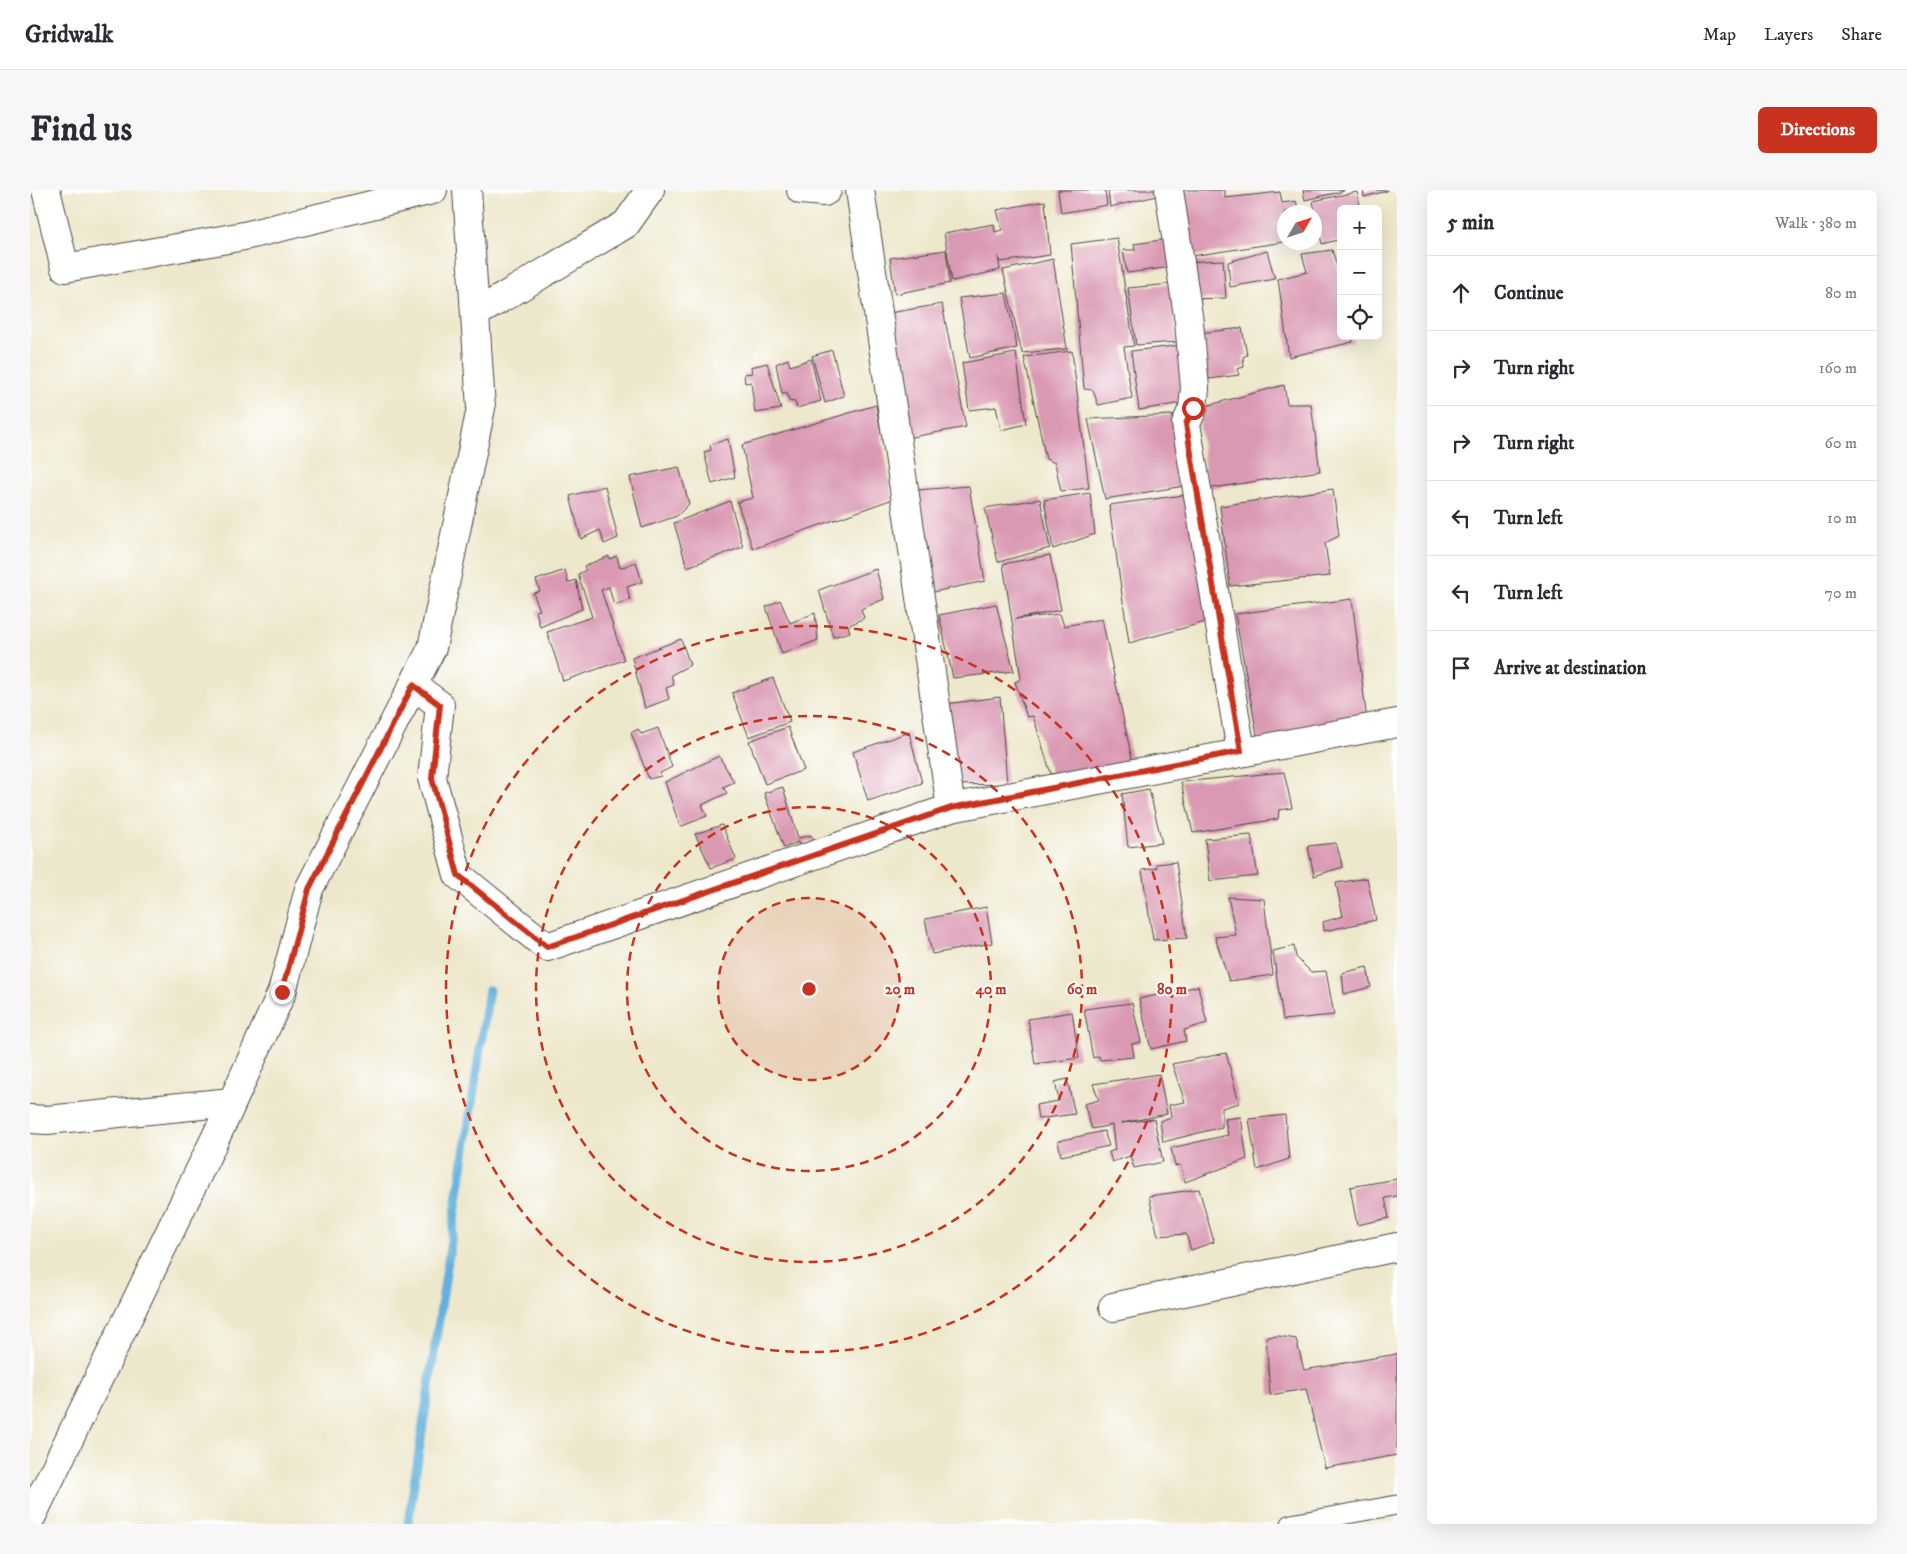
<!DOCTYPE html>
<meta charset="utf-8">
<style>
:root{--surface:#fff;--page:#f7f7f7;--text:#2b2b33;--muted:#7c7c81;--line:#e1e1e2;--accent:#c8321e}
body{margin:0;font-family:"IM FELL DW Pica",serif;background:var(--page);color:var(--text)}
.controls{position:absolute;right:15px;top:15px;display:grid;overflow:hidden;border-radius:8px;box-shadow:0 5px 20px #0002}
.controls button{width:45px;height:45px;display:grid;place-items:center;padding:0;border:0;border-bottom:1px solid var(--line);background:var(--surface);color:var(--text);font:25px sans-serif}
.compass{position:absolute;left:1247px;top:15px;width:45px;height:45px;border-radius:50%;background:var(--surface);box-shadow:0 5px 20px #0002;rotate:51deg}
.stop{position:absolute;width:15px;height:15px;margin:-11px;border:4px solid #c8321e;border-radius:50%;background:#fff}
.stop.end{background:#c8321e;border-color:#fff;box-shadow:0 1px 5px #0008}
.list{margin:0;padding:0;list-style:none}
h2{display:flex;justify-content:space-between;align-items:center;height:65px;margin:0;padding:0 20px;font-size:21px}
h2 small{font-size:16px;font-weight:400;color:var(--muted)}
.list li{display:grid;grid-template-columns:32px 1fr auto;gap:15px;align-items:center;box-sizing:border-box;height:75px;padding:0 20px;border-top:1px solid var(--line)}
.list b{display:block;font-size:19px;white-space:nowrap}
.list em{font-size:16px;font-style:normal;color:var(--muted)}
.icon{flex:none;width:28px;height:28px;fill:none;stroke:currentColor;stroke-width:2;stroke-linecap:round;stroke-linejoin:round}
.map{position:relative;flex:none;width:1367px;height:1334px;overflow:hidden;border-radius:8px}
header{display:flex;align-items:center;gap:30px;box-sizing:border-box;height:70px;padding:0 25px;background:var(--surface);border-bottom:1px solid var(--line)}
header strong{font-size:24px}
nav{display:flex;gap:28px;margin-inline-start:auto;font-size:18px}
.intro{display:flex;align-items:center;justify-content:space-between;box-sizing:border-box;height:120px;padding:0 30px}
h1{margin:0;font-size:35px}
.button{padding:12px 22px;border-radius:8px;background:var(--accent);color:#fff;font-size:18px;font-weight:700}
main{display:flex;gap:30px;padding:0 30px}
aside{flex:1;background:var(--surface);border-radius:8px;box-shadow:0 5px 20px #0002}
.map>svg:first-child{display:block}
</style>
<header>
<strong>Gridwalk</strong>
<nav><a>Map</a><a>Layers</a><a>Share</a></nav>
</header>
<div class="intro"><h1>Find us</h1><a class="button">Directions</a></div>
<main>
<div class="map">
<svg width="1367" height="1334" viewBox="0 0 1367 1334">
<rect width="100%" height="100%" fill="#fff"/>
<filter id="ink" filterUnits="userSpaceOnUse"><feTurbulence type="fractalNoise" baseFrequency=".02" numOctaves="2"/><feDisplacementMap in="SourceGraphic" scale="10" xChannelSelector="R" yChannelSelector="G"/><feConvolveMatrix kernelMatrix="1 2 1 2 8 2 1 2 1" color-interpolation-filters="sRGB"/></filter>
<filter id="wash" filterUnits="userSpaceOnUse"><feTurbulence type="fractalNoise" baseFrequency=".0096" numOctaves="4" result="noise"/><feDisplacementMap in="SourceGraphic" scale="20" xChannelSelector="R" yChannelSelector="G"/><feGaussianBlur stdDeviation="1.12" result="paint"/><feColorMatrix in="noise" values="0 0 0 0 0 0 0 0 0 0 0 0 0 0 0 0 0 1.4 0 .05"/><feComposite in="paint" operator="in"/></filter>
<g filter="url(#wash)">
<rect width="100%" height="100%" fill="#ede7cb"/>
<g fill="none" stroke-linecap="round" stroke-linejoin="round">
<path stroke="#63b0dc" stroke-width="9" d="M378 1334 459 800"/>
</g>
<g id="blocks">
<path fill="#da99b3" d="M1028 0H1075L1077 15 1031 23Z
M1078 0H1131V5L1080 17Z
M1144 0H1195V8L1250 2 1252 13 1266 11 1269 22H1254V52L1155 67Z
M1273 0H1314V1L1275 10Z
M1333 0H1357V1L1334 7Z
M1327 2 1331 19H1311V49L1292 54 1283 11Z
M1015 11 1020 65 970 72 968 66 970 80 922 91 914 43 964 34 965 42 972 40 967 20Z
M1087 48 1104 156 1094 157 1102 208 1068 215 1063 200 1054 199 1041 54Z
M1138 49 1142 77 1097 83 1093 60H1105L1104 54Z
M916 60 920 93 865 104 860 68Z
M1302 60 1311 89V146H1322L1323 152 1259 167 1248 89 1277 82 1272 64Z
M1237 61 1245 89 1200 97 1198 72Z
M1023 69 1037 159 992 163 973 80Z
M1193 70 1196 108 1161 109 1157 72Z
M1141 94 1147 152 1106 155 1098 98Z
M976 103 987 158 940 168 929 108Z
M912 114 936 237 877 248 859 123Z
M1212 138 1217 165 1213 167 1214 177 1207 179 1209 185 1172 190 1169 143Z
M1153 155 1158 212 1109 220 1101 161Z
M802 160 814 206 795 213 782 166Z
M1042 161 1059 298 1031 301 1025 273 1016 269 994 167Z
M986 163 996 234 971 240 966 217 939 220 932 173Z
M758 169 760 176 781 169 791 211 767 218 765 212 759 211 757 203 752 204 746 174Z
M737 173 751 219 725 223 721 192 715 193 714 184 722 183 721 177Z
M1254 195 1257 214H1281L1290 281 1177 299 1168 218Z
M846 215 863 309 723 359 707 312 723 308 712 255Z
M1142 225 1154 296 1075 309 1058 229Z
M698 249 705 287 682 294 674 262 681 260 680 255Z
M649 277 659 314 647 326 612 338 600 287Z
M575 296 588 348 574 354 570 340 551 349 540 306Z
M939 296 955 391 903 402 887 300Z
M1303 299 1309 346 1295 353 1300 386 1200 396 1190 316Z
M1060 303 1065 344 1023 359 1014 310Z
M1161 304 1183 430 1099 453 1079 315Z
M1010 309 1020 358 968 372 955 318Z
M700 311 713 357 657 377 644 333Z
M1020 365 1031 420 985 429 1030 424 1034 436 1072 429 1103 574 1021 584 1003 526 997 527 985 492 991 489 973 374Z
M579 366V369L587 366 590 378 606 372 612 392 597 397 600 410 584 416 579 397 571 400 594 470 533 491 517 442 562 427 548 384 556 380 554 376Z
M846 379 854 409 831 419 834 428 818 436 820 442 803 447 789 400Z
M535 380 538 393 546 390 552 419 510 437 506 421 510 420 503 403 510 401 506 390Z
M1322 409 1337 531 1228 550 1205 424Z
M750 410 760 433 785 423 788 450 752 464 736 417Z
M966 414 984 481 923 488 909 425Z
M651 449 660 475 641 485 644 495 636 498 639 509 615 518 602 468Z
M743 488 760 532 719 547 702 503Z
M970 507 977 594 924 595 915 514Z
M758 537 774 580 735 594 719 551Z
M628 538 642 577 630 583 631 586 619 589 601 543 608 539 611 544Z
M879 542 892 593 838 611 823 562Z
M689 566 704 592 693 597 697 603 672 615 677 626 650 637 635 592Z
M1254 582 1262 618 1249 620 1248 629 1163 643 1151 592Z
M753 597 768 648 781 645 784 650 769 655 768 652 754 658 734 603Z
M1119 599 1132 653 1098 657 1092 604Z
M692 635 706 669 681 678 665 644Z
M1221 645 1228 686 1180 691 1175 649Z
M1306 653 1313 677 1284 686 1278 656Z
M1146 672 1157 748 1123 750 1112 680 1127 678 1126 674Z
M1337 688 1346 730 1294 741 1293 732 1313 726 1306 693Z
M1198 707 1234 709 1243 785 1199 791 1185 747 1206 745Z
M956 717 962 753 902 764 895 729Z
M1264 756 1266 767 1281 782 1296 781 1304 825 1253 830 1243 761Z
M1337 777 1341 797 1314 804 1312 783Z
M1168 796 1177 833 1154 840 1156 851 1121 859 1109 809Z
M1102 813 1111 852 1102 854 1104 867 1070 870 1069 866 1063 868 1054 819Z
M1042 822 1049 868 1005 874 998 829Z
M1196 863 1209 913 1192 918V937L1133 952 1130 931 1141 927 1139 915 1155 912 1142 874Z
M1129 884 1137 924 1092 933 1124 929 1133 972 1104 978 1100 966 1082 972 1079 962 1085 960 1082 935 1062 939 1054 914 1069 910 1063 894Z
M1037 889 1045 924 1008 929 1006 915 1029 911 1025 892Z
M1255 925 1259 969 1227 980 1219 929Z
M1211 927 1217 969 1155 992 1150 975 1145 976 1141 958 1198 945 1195 929Z
M1074 941 1079 956 1031 966 1028 951Z
M1367 989V1006L1355 1008 1359 1028 1327 1035 1320 997Z
M1169 999 1184 1052 1161 1060 1156 1044 1128 1046 1119 1006Z
M1249 1146 1266 1149 1274 1180 1367 1164V1265L1295 1278 1276 1199 1240 1205 1236 1147Z"/>
</g>
</g>
<g filter="url(#ink)">
<use href="#blocks" fill-opacity="0" stroke="#484743" stroke-width="1"/>
<g fill="none" stroke-linecap="round" stroke-linejoin="round">
<g stroke="#484743" stroke-width="21">
<path id="service" d="M1261 1334 1367 1315"/>
</g>
<g stroke="#484743" stroke-width="30">
<path id="minor" d="M16 0 35 78 214 46 403 0
M771 0 794 2 797 0
M830 0 921 618
M1139 0 1159 132 1165 198 1163 218 1156 234 1211 561
M445 124 596 34 620 0
M383 495 410 515 402 588 428 685 517 757 921 618 1367 533
M0 929 17 930 202 912
M1083 1117 1367 1057
M0 1330 196 926 252 802 279 699 402 458 451 218 437 0"/>
</g>
<use href="#service" stroke="#fff" stroke-width="19"/>
<use href="#minor" stroke="#fff" stroke-width="28"/>
</g>
</g>
<g fill="none" stroke-linecap="round" stroke-linejoin="round" filter="url(#ink)">
<path stroke="#c8321e" stroke-width="6" d="M252 802 279 699 383 495 410 515 402 588 428 685 517 757 921 618 1211 561 1156 234 1163 218"/>
</g>
<circle cx="779" cy="799" r="91" fill="#c8321e" fill-opacity=".12"/>
<g fill="none" stroke="#c8321e" stroke-width="2.5" stroke-dasharray="9 6">
<circle cx="779" cy="799" r="91"/>
<circle cx="779" cy="799" r="182"/>
<circle cx="779" cy="799" r="273"/>
<circle cx="779" cy="799" r="363"/>
</g>
<circle cx="779" cy="799" r="8" fill="#c8321e" stroke="#fff" stroke-width="2.5"/>
<g font-size="15" text-anchor="middle" font-weight="bold" fill="#c8321e" stroke="#fff" stroke-width="4" stroke-linejoin="round" paint-order="stroke">
<text x="870" y="804">20 m</text>
<text x="961" y="804">40 m</text>
<text x="1052" y="804">60 m</text>
<text x="1142" y="804">80 m</text>
</g>
</svg>
<div class="controls">
<button>+</button>
<button>−</button>
<button><svg class="icon" aria-label="locate" viewBox="0 0 24 24"><circle cx="12" cy="12" r="6"/><path d="M12 2v4M12 18v4M2 12h4M18 12h4"/></svg></button>
</div>
<svg class="compass" viewBox="-18 -18 36 36"><path d="M0-13l5 13h-10z" fill="#e53935"/><path d="M0 13l5-13h-10z" fill="#7c7c81"/></svg>
<div class="stop" style="left:1163px;top:218px"></div>
<div class="stop end" style="left:252px;top:802px"></div>
</div>
<aside>
<h2>5 min<small>Walk · 380 m</small></h2>
<ul class="list">
<li><svg class="icon" aria-label="ahead" viewBox="0 0 24 24"><path d="M12 20V5M6 11l6-6 6 6"/></svg><div><b>Continue</b></div><em>80 m</em></li>
<li><svg class="icon" aria-label="right" viewBox="0 0 24 24"><path d="M7 20v-9h11M14 6l5 5-5 5"/></svg><div><b>Turn right</b></div><em>160 m</em></li>
<li><svg class="icon" aria-label="right" viewBox="0 0 24 24"><path d="M7 20v-9h11M14 6l5 5-5 5"/></svg><div><b>Turn right</b></div><em>60 m</em></li>
<li><svg class="icon" aria-label="left" viewBox="0 0 24 24"><path d="M17 20v-9H6M10 6l-5 5 5 5"/></svg><div><b>Turn left</b></div><em>10 m</em></li>
<li><svg class="icon" aria-label="left" viewBox="0 0 24 24"><path d="M17 20v-9H6M10 6l-5 5 5 5"/></svg><div><b>Turn left</b></div><em>70 m</em></li>
<li><svg class="icon" aria-label="arrive" viewBox="0 0 24 24"><path d="M6 21V4h12l-3 4 3 4H6"/></svg><div><b>Arrive at destination</b></div></li>
</ul>
</aside>
</main>
